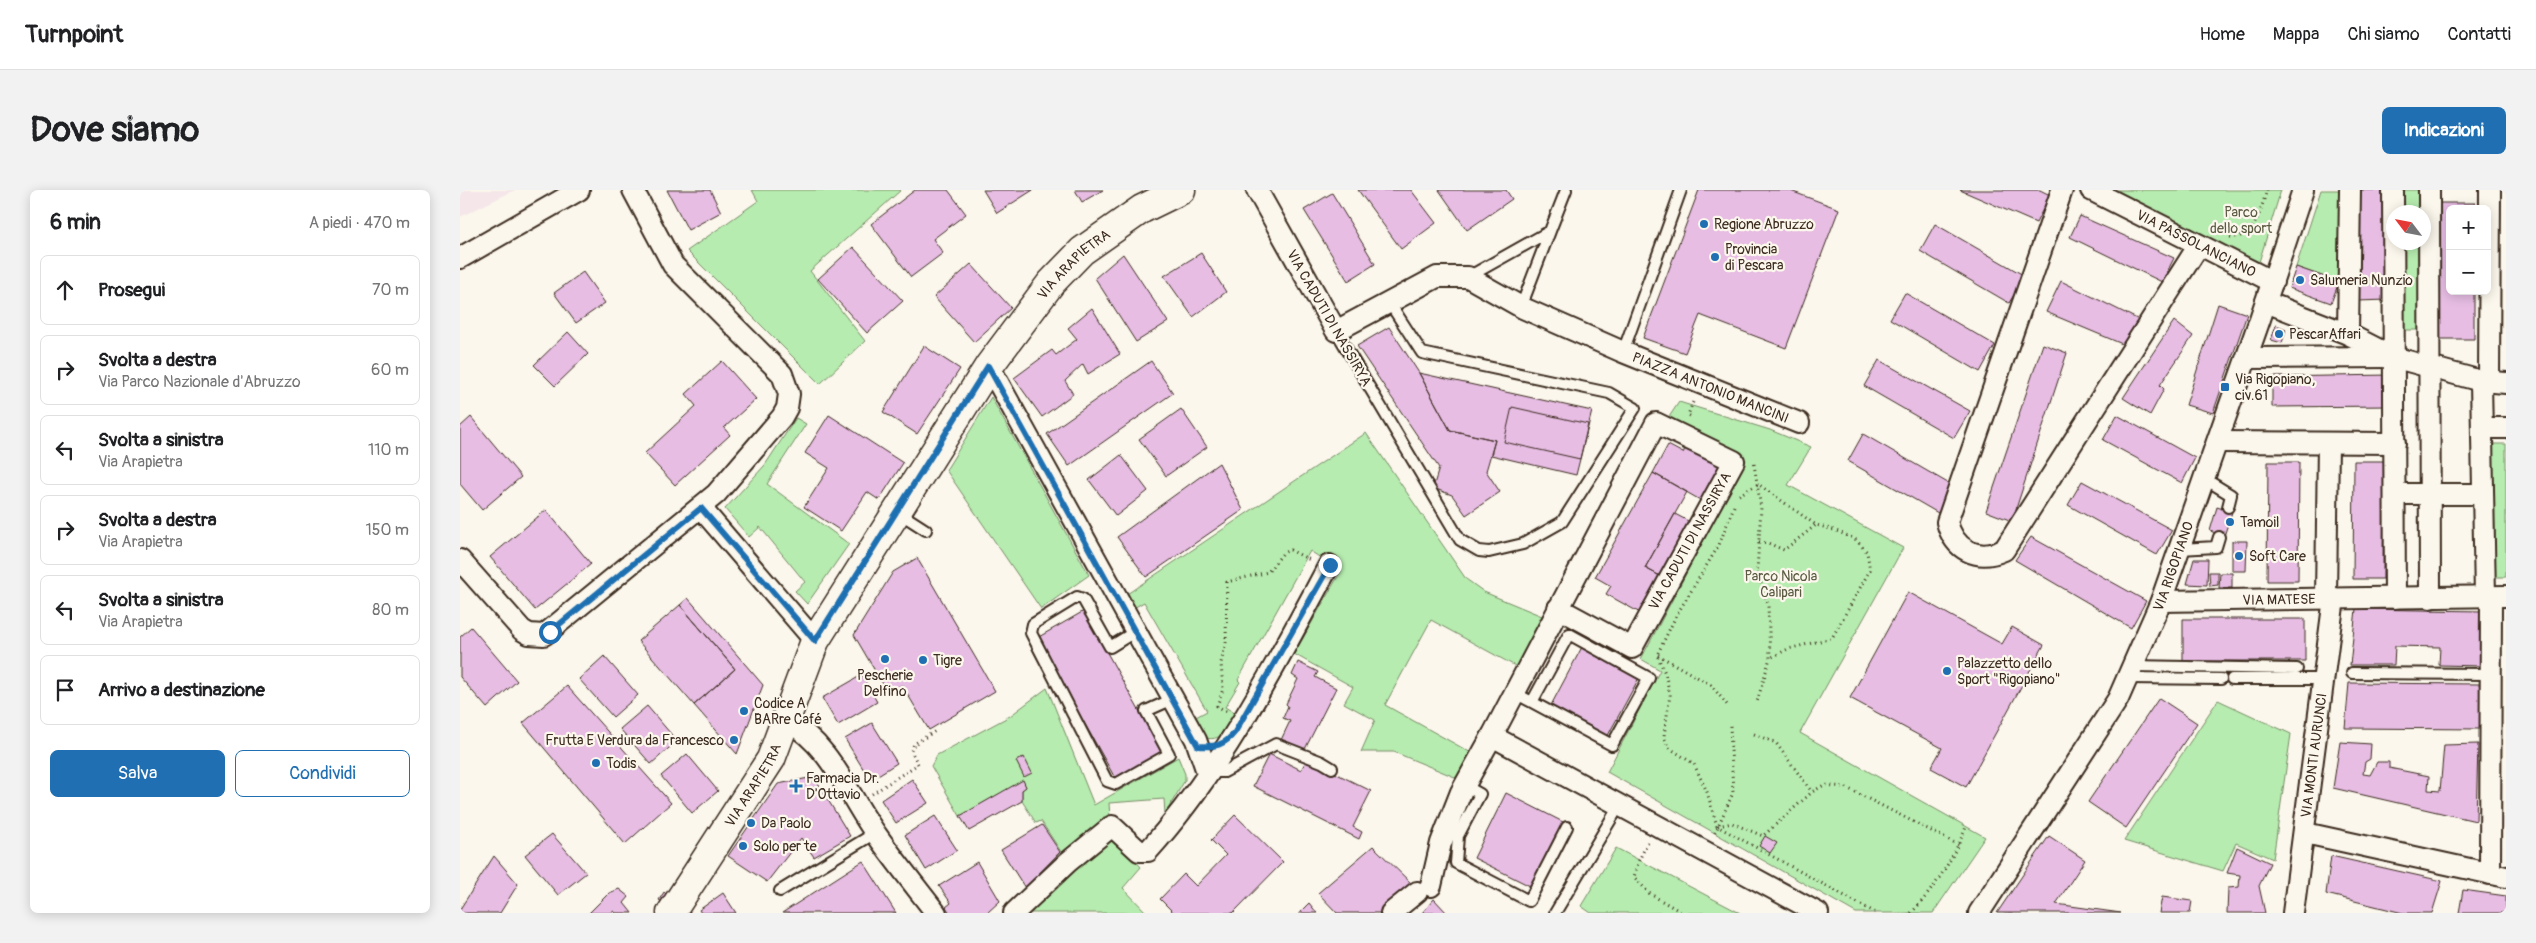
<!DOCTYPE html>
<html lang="it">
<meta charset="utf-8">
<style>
:root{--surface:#fff;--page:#f2f2f2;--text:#202124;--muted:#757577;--line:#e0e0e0;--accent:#1f6fb2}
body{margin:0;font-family:Pangolin,sans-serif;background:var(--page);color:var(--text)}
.controls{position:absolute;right:15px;top:15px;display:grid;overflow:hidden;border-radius:8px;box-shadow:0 2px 12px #0003}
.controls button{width:45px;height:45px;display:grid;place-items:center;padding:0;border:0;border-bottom:1px solid var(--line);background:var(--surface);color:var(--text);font:25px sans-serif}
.compass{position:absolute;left:1926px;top:15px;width:45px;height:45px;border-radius:50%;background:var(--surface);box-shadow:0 2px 12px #0003;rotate:302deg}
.stop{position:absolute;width:15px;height:15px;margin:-11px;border:4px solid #1f6fb2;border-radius:50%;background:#fff}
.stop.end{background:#1f6fb2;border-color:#fff;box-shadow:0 1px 5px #0008}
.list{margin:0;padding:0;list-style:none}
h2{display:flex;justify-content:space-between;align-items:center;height:65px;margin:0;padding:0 20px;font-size:21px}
h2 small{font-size:16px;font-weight:400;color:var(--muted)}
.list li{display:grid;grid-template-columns:32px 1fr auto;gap:15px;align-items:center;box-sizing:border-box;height:70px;margin:0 10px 10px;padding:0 10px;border:1px solid var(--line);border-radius:8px}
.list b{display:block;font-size:19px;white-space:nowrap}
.list p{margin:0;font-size:16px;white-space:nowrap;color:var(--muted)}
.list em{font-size:16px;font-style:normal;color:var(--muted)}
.actions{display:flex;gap:10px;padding:15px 20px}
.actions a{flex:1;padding:11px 0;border:1px solid var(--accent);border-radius:8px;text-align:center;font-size:18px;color:var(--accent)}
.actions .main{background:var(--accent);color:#fff}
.icon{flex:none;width:28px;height:28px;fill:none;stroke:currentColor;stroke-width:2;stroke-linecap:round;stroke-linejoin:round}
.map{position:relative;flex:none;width:2046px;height:723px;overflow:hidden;border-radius:8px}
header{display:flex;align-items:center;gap:30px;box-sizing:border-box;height:70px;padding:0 25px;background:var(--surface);border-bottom:1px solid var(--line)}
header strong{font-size:24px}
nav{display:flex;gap:28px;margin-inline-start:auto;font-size:18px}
.intro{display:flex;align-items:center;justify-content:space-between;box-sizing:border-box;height:120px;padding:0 30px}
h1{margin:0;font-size:35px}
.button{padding:12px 22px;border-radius:8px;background:var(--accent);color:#fff;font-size:18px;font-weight:700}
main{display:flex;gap:30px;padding:0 30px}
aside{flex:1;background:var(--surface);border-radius:8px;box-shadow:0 2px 12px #0003}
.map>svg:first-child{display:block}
</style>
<header>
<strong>Turnpoint</strong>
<nav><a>Home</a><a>Mappa</a><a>Chi siamo</a><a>Contatti</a></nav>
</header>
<div class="intro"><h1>Dove siamo</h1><a class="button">Indicazioni</a></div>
<main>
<aside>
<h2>6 min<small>A piedi · 470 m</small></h2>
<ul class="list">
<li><svg class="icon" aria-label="ahead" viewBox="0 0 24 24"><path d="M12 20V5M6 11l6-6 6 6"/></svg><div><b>Prosegui</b></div><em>70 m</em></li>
<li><svg class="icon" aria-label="right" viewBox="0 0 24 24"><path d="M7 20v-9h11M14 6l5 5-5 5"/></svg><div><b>Svolta a destra</b><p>Via Parco Nazionale d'Abruzzo</p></div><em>60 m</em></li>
<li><svg class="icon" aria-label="left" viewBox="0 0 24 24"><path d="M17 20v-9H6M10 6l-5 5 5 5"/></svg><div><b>Svolta a sinistra</b><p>Via Arapietra</p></div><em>110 m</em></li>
<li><svg class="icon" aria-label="right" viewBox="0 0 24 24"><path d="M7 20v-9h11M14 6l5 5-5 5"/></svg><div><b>Svolta a destra</b><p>Via Arapietra</p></div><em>150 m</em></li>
<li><svg class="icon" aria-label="left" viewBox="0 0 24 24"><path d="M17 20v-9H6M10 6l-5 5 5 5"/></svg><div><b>Svolta a sinistra</b><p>Via Arapietra</p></div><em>80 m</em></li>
<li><svg class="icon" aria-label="arrive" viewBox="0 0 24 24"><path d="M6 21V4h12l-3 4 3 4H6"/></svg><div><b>Arrivo a destinazione</b></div></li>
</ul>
<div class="actions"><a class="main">Salva</a><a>Condividi</a></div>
</aside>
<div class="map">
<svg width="2046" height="723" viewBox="0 0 2046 723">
<rect width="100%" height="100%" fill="#fbf7ec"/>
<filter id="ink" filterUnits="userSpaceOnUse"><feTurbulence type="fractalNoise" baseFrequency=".02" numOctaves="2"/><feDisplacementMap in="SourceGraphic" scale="10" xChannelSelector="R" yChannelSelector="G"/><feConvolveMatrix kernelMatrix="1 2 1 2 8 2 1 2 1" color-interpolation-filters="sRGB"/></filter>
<g filter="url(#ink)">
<path fill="#f5e6ea" d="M0 0H55L0 27Z"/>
<path fill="#b6ecaf" stroke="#788b66" d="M292 0H441L350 81 405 151 360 194 227 61 298 11Z
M1647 0H1821L1799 72Z
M1861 0H1882L1879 92 1836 77Z
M1944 0H1966V140H1944V53L1964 52V22H1944Z
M531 207 629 385 581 419 486 280Z
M1219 212 1310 240 1351 257 1328 295 1443 358 1340 543 1525 647 1473 723H1396L1147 582 1200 480 1181 469 1286 270 1209 227Z
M336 228 346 234 307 294 389 354 347 414 335 401 345 392 300 337 289 347 265 319 305 275Z
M906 243 1006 389 1024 402 1082 426 1057 477 971 430 925 515 1015 565 1002 590 934 562H901L915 530 884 513 893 497 834 464 881 381 850 361 778 490 780 492 765 517 776 524C768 536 763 552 746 548L734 528 747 521 684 412 672 419 664 406Z
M2031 254H2046V387H2030Z
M587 498 634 615 718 567 725 584V590L705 624 704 609 649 613 650 628 643 627 648 634 605 668 581 631 576 633 562 611V600L566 597 563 591 500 626 471 576 477 565 550 526Z
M1758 510 1831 544 1813 669 1776 653 1763 681 1664 651Z
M650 644 681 677 663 698 687 723H562Z
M1156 658 1280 723H1131L1121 716Z"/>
<path fill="#e7bde4" stroke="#3b2a1e" d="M207 0H250L261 22 228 40Z
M455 0H488L506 24 473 49 483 63 451 87 411 34Z
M523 0H573L537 23Z
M615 0H643L622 12Z
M898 0H951L976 33 941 59Z
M979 0H1046L1052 9 1007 40Z
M1239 0H1328L1379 19 1326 158 1240 125 1225 163 1183 148Z
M1500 0H1580L1590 5 1576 33Z
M1895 0H1926L1928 110 1897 111Z
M872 3 915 74 888 91 844 20Z
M1980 13H2015V19H1990V101H2014V149H1978Z
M1620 26 1714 68 1702 92 1610 47Z
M1475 34 1565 86 1549 113 1460 61Z
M393 57 443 111 407 143 358 89Z
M741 63 766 102 733 127 704 86Z
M663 64 708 132 676 152 635 88Z
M511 74 551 118 514 152 474 107Z
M1836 77 1879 92 1871 113 1829 98Z
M123 82 145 113 116 133 94 103Z
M1601 91 1679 130 1667 156 1586 122Z
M1445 103 1535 155 1520 182 1430 129Z
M1758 114 1787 124 1753 223 1726 215Z
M632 118 660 164 628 184 623 174 605 191 613 204 582 227 554 188 592 160 596 165 617 149 608 138Z
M1714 131 1733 146 1700 195 1704 199 1690 225 1663 208Z
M1816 135 1826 139 1822 153 1811 150Z
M929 137 959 183 990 240 1035 250 1026 281 1040 302 1006 325 992 305 973 298 979 278 897 156Z
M108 142 128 164 95 196 74 175Z
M1583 154 1607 163 1552 331 1526 321Z
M464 156 500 179 457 244 423 222Z
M1419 170 1510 221 1494 248 1404 196Z
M262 171 296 209 264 238 270 245 215 295 185 263 236 216 226 204Z
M691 171 713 203 609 276 587 244Z
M959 183 1132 221 1116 285 1031 265 1035 250 990 240Z
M1930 185V216L1812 217V187Z
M1052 217 1128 234 1120 269 1044 252Z
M721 219 747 257 706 286 679 249Z
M369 225 443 273 419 310 407 302 381 341 344 317 369 278 345 263Z
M1657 225 1735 268 1722 293 1643 250Z
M11 227 61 287 22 320 0 294V237Z
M1403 244 1493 296 1478 323 1388 271Z
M1208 255 1223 263 1227 255 1263 274 1242 311 1193 283Z
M661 265 688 301 656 326 629 290Z
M1894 271H1924L1923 389H1893Z
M1808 272H1839L1838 391H1807Z
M759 273 783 320 686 387 657 347Z
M1193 283 1227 302 1185 378 1202 387 1182 424 1146 404 1151 396 1135 387Z
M1622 291 1712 340 1697 365 1608 315Z
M1757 317 1772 322 1764 346 1750 341Z
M86 320 131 374 75 420 30 367Z
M1215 324 1232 333 1202 387 1185 378Z
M1571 347 1686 411 1671 438 1555 370Z
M1772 351H1787L1786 381H1772Z
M457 368 535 501 469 540 442 495 428 503 394 445 433 382Z
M1734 369H1748L1747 395 1727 394Z
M1749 382H1758V395L1750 396Z
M1760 383H1772V398H1759Z
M1448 402 1542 454 1552 437 1584 455 1506 597 1471 578 1482 558 1390 508Z
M228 408 303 495 277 564 234 515 275 479 220 415Z
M220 415 275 479 234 515 178 451Z
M1896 419 2023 421V476L1979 475 1980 457 1935 456 1934 475H1890Z
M624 421 702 562 655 588 577 448Z
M1723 429H1845V471H1723Z
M11 437 57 491 27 518 0 487V447Z
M1122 457 1179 488 1146 549 1089 519Z
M144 466 178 505 153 527 119 489Z
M838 472 858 482 855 487 876 498 844 561 821 550 830 531 823 528 828 516 826 514 838 489 832 485Z
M402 485 417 512 378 535 362 508Z
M1889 493 2021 494V539L1885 538Z
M107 496 211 613 165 654 63 533Z
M1699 508 1737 533 1666 638 1628 612Z
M187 516 217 551 191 574 160 539Z
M412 533 437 573 410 590 385 549Z
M1880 552 1911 554 1910 569 1905 572 1903 584 1910 585 1917 572H1929V578L1969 586 1968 600 1980 601 1984 555 2018 554 2016 631 1873 598Z
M227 564 258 601 232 623 201 586Z
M809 564 841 580 847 569 911 601 893 637 902 642 899 649 793 596Z
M564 567 572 583 564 587 556 571Z
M354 587 390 646 354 667 341 648 307 692 268 666 318 594Z
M452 589 468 613 436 633 421 610Z
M563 590 566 597 562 600V611L509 641 500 626Z
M1046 603 1105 633 1072 697 1014 668Z
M775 625 823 672 773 723H714L700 709 724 684 736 696 766 665 751 650Z
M475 626 497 660 466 680 445 645Z
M582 635 600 662 565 698 541 660Z
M92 644 126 683 98 705 65 665Z
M1305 646 1317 653 1310 663 1299 656Z
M1589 646 1625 670 1596 714 1661 723H1537Z
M913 656 956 698 927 723H877L858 703Z
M1777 657 1810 673 1799 696 1805 723H1767L1768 698 1779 697 1780 685 1767 683Z
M34 666 58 694 40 723H0V719Z
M1871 666 1982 691 1972 723H1943L1866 704Z
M403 671 436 723H322Z
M517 672 540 711 527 723H490L486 717 491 713 479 696Z
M159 699 169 707 164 713 172 723H156L154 721 151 723H129L149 703Z
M2003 700 2046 706V723H1999Z
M204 702 207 705 202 712 199 710Z
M263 703 276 723H241L239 720Z
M1702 707 1732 711 1730 723H1699Z
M974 709 987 723H962Z
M849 713 857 723H839Z"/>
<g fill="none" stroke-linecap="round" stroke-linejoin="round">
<g stroke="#3b2a1e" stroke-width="14">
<path id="lane" d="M1008 87 1090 41 1106 0
M1061 117 1090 41
M876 141 1000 350 1019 361 1029 362 1063 354 1102 332 1175 218 1149 203 962 163 929 112
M1163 162 1221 0
M1745 289 1771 305 1768 317
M438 322 466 340
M1720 359 1756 357 1759 347
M676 441 650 457 623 409 617 407 573 434 571 443 647 591 656 594 709 564 686 521 713 509
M1672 476 1837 479
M1892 483 2030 484
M1667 488 1761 489
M1772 489H1864
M1055 503 1152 555 1189 488 1109 444 1072 512
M748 582H764L816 554 862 572 872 578
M1004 595 1020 604 998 646 996 673 1069 711 1107 637
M320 701 415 643
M1095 723 1159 616"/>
</g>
<g stroke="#3b2a1e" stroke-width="24">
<g id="street">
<path id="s1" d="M797 0 876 141 977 87H1008L1063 118 1163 162 1339 233"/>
<path d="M1602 0 1487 332C1494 360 1517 372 1544 360L1739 55"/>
<path id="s2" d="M1631 0 1813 92"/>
<path d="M1933 0 1935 408"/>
<path d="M1969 0 1970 408"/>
<path d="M0 68 119 0"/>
<path d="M1806 112 1888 144 1933 167 2021 191 2046 193"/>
<path d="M1888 144 1890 0"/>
<path d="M1787 168 1931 167"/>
<path d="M529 176 736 550 747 582"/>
<path d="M2021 191 2025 407"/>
<path d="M2029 192 2030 0"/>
<path d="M2022 238H2046"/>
<path d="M1758 252 1935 253"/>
<path d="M1935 304H2023"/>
<path d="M241 318 355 451"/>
<path d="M0 370 62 440 69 444 84 445 256 304 322 227 327 218 329 204 322 184 213 75 173 0"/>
<path d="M1866 408 1868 253"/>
<path id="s3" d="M1701 411 2046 406"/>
<path d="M327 531C371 555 388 605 416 644 435 671 456 697 476 723"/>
<path d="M1032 546 1358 723"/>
<path d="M1845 643 2046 687"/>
<path d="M2030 684 2031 407"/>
<path d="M971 696 981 653 1001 602 1032 546 1196 233 1274 271 1172 458 1098 418"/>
<path d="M554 723 608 672 652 636 679 661H688C763 578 816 474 869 375"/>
<path d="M931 723 957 702"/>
<path id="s4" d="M1519 723 1658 509 1701 411 1800 129 1843 0"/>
<path id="s5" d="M1833 723 1874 408"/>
</g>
</g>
<g stroke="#3b2a1e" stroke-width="31">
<g id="secondary">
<path id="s6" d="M211 723 311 569 355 451 529 176 591 93 622 61 682 19 721 0"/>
</g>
</g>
<path stroke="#3b2a1e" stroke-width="3" stroke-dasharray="1 4" stroke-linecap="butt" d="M1770 47C1796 49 1800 20 1807 0
M1230 226 1228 225 1233 212
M1294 274 1301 318 1297 381 1308 415 1310 468 1297 512
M1279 305 1298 294 1356 335 1374 340 1395 349 1407 362 1410 380 1372 448 1328 459 1310 468
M1274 316 1259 355 1216 426 1197 465 1205 483 1210 505 1204 546 1208 557 1234 574 1247 602 1257 636 1416 723
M1299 352 1308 353 1324 360 1356 335
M1198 465 1251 495 1268 516
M766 521 757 516 763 499 761 473 766 452 767 392 808 382 823 363 830 360 850 370
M1294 544 1316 553 1352 602
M412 604 458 574 451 561 454 554 477 540
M1258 636 1272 633 1303 646 1352 602 1364 595 1385 597 1499 655
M1255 643 1273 603 1270 535
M1188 652 1179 670 1174 687 1190 704 1223 723
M1451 723C1474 700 1494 667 1506 637"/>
<use href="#lane" stroke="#fbf7ec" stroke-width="10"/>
<use href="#street" stroke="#fbf7ec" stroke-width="20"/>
<use href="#secondary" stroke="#fbf7ec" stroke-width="28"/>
</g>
</g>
<g fill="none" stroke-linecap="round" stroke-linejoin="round" filter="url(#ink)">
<path stroke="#1f6fb2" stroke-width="6" d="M90 442 241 318 355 451 528 176 738 556C755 557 764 556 775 542L870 375"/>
</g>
<g fill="#1f6fb2" stroke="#fbf7ec" stroke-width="2">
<circle cx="1244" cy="34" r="5"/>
<circle cx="1255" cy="67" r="5"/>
<circle cx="1840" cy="90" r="5"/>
<circle cx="1819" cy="144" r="5"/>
<rect x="1760" y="192" width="10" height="10" rx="2.5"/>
<circle cx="1770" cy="332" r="5"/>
<circle cx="1779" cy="366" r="5"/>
<circle cx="425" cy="469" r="5"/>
<circle cx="463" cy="470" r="5"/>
<circle cx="1487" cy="481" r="5"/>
<circle cx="284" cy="521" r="5"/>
<circle cx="274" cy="550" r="5"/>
<circle cx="136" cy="573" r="5"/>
<path d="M333.5 588.5h5v5h5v5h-5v5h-5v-5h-5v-5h5z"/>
<circle cx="291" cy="633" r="5"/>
<circle cx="283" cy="656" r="5"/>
</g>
<g text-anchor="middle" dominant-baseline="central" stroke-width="4.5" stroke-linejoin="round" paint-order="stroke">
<g font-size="14" fill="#5a5a42" stroke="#fbf7ec">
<text x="1781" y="22">Parco<tspan x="1781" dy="16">dello sport</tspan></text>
<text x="1321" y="386">Parco Nicola<tspan x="1321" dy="16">Calipari</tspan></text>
</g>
<g font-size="14" fill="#3b2a1e" stroke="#fbf7ec" text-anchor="start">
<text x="1254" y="34">Regione Abruzzo</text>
<text x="1265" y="59">Provincia<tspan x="1265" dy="16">di Pescara</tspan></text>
<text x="1850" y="90">Salumeria Nunzio</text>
<text x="1829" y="144">PescarAffari</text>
<text x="1775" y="189">Via Rigopiano,<tspan x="1775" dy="16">civ.61</tspan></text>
<text x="1780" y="332">Tamoil</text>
<text x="1789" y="366">Soft Care</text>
<text x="473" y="470">Tigre</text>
<text x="1497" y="473">Palazzetto dello<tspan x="1497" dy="16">Sport "Rigopiano"</tspan></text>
<text x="425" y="485" text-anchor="middle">Pescherie<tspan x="425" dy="16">Delfino</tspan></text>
<text x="294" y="513">Codice A<tspan x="294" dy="16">BARre Café</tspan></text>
<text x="264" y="550" text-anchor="end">Frutta E Verdura da Francesco</text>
<text x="146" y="573">Todis</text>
<text x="346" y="588">Farmacia Dr.<tspan x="346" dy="16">D'Ottavio</tspan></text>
<text x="301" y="633">Da Paolo</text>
<text x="293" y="656">Solo per te</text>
</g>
<g font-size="14" fill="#3b2a1e" stroke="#fbf7ec">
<text stroke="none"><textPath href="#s2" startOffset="118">VIA PASSOLANCIANO</textPath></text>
<text stroke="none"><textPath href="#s6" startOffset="768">VIA ARAPIETRA</textPath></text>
<text transform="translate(869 128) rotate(60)">VIA CADUTI DI NASSIRYA</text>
<text stroke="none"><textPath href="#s1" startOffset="574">PIAZZA ANTONIO MANCINI</textPath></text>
<text transform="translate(1230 351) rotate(-61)">VIA CADUTI DI NASSIRYA</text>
<text stroke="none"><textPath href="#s4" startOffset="399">VIA RIGOPIANO</textPath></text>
<text stroke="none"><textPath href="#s3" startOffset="118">VIA MATESE</textPath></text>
<text stroke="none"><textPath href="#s5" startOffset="159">VIA MONTI AURUNCI</textPath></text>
<text stroke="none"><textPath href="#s6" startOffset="152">VIA ARAPIETRA</textPath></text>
</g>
</g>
</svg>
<div class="controls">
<button>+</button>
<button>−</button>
</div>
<svg class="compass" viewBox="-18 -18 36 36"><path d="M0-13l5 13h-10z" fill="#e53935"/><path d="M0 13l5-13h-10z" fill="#757577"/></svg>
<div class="stop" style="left:90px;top:442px"></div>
<div class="stop end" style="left:870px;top:375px"></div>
</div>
</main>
